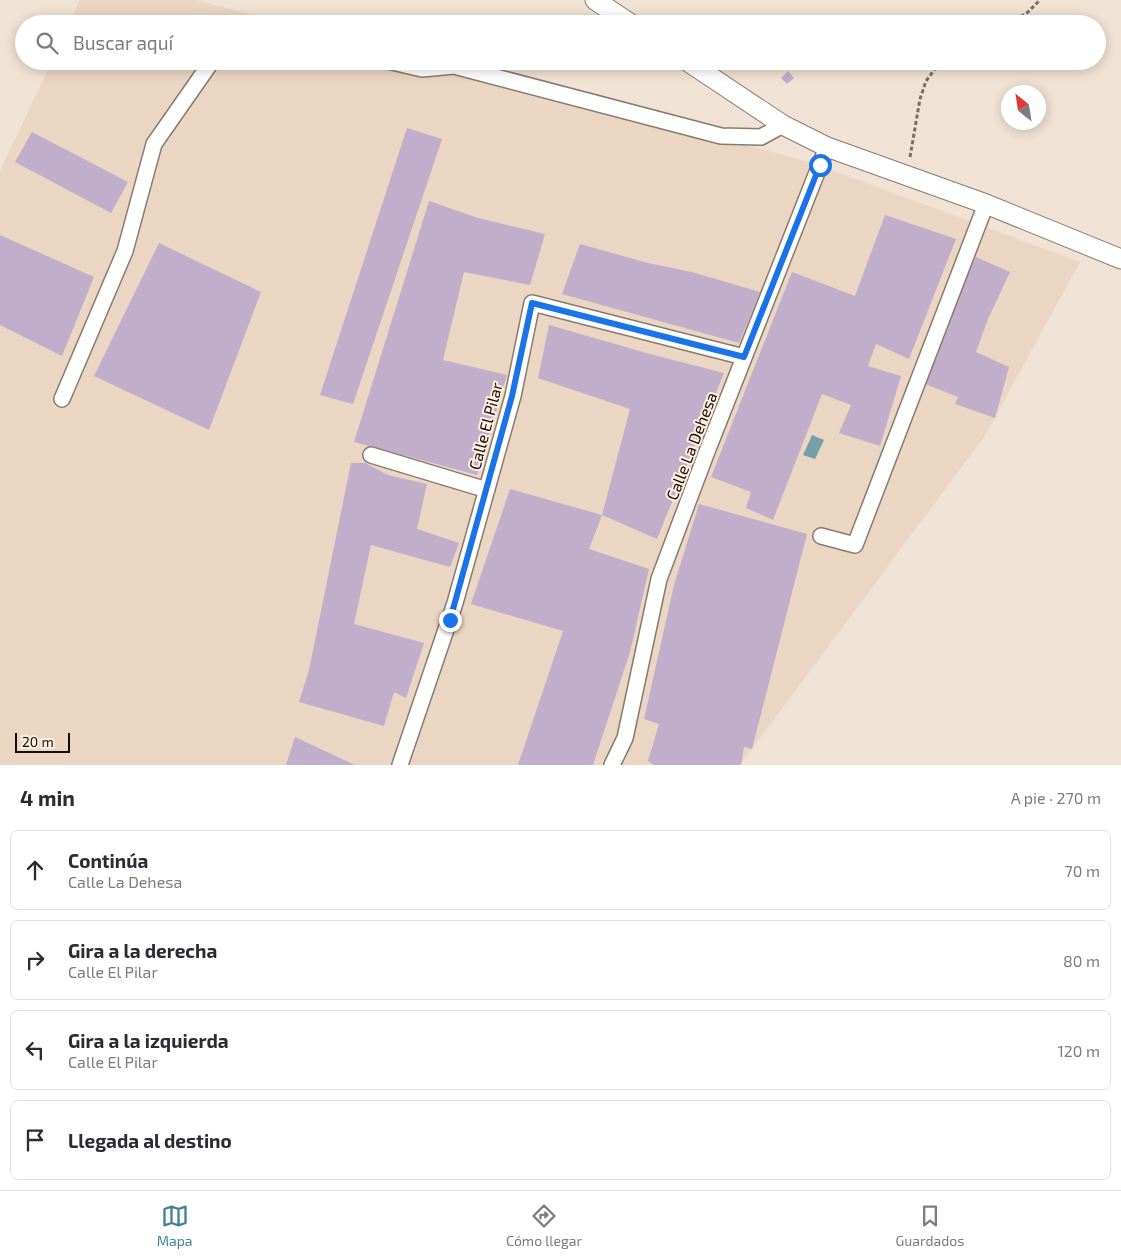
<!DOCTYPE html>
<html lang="es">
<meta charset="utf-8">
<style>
:root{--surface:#fff;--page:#f7f7f7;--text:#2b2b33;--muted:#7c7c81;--line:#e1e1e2;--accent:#3f8392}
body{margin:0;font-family:"Exo 2",sans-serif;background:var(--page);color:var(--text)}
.compass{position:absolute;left:1001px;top:85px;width:45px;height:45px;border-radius:50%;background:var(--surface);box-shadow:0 2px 12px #0003;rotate:330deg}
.scale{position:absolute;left:15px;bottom:12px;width:55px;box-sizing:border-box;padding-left:5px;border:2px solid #130e09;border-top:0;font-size:14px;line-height:18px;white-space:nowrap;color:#130e09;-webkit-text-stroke:4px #fef0e1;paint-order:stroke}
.stop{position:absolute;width:15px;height:15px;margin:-11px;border:4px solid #1a73e8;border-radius:50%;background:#fff}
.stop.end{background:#1a73e8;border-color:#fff;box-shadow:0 1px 5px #0008}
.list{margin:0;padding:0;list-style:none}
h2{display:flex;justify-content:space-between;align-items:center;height:65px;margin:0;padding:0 20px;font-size:21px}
h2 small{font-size:16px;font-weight:400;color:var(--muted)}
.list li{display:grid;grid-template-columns:32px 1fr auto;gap:15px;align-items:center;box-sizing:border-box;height:80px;margin:0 10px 10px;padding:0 10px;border:1px solid var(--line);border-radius:8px}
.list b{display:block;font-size:19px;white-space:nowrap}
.list p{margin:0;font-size:16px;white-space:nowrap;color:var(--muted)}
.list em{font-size:16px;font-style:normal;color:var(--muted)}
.icon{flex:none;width:28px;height:28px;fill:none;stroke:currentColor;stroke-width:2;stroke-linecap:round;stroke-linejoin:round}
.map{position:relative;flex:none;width:1121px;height:765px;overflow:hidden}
.search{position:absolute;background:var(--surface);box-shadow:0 2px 12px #0003;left:15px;right:15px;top:15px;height:55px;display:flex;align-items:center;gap:12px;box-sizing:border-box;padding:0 18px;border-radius:28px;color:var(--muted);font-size:19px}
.sheet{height:425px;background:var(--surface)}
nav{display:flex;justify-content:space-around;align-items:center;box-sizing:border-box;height:70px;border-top:1px solid var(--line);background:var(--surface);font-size:14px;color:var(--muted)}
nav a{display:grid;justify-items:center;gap:2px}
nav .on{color:var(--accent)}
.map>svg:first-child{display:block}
</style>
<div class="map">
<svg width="1121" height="765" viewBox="0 0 1121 765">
<rect width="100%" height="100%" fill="#f0e2d4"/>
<path fill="#ead6c2" d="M80 0H196L286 24H69Z
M52 61H429L809 162 1080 262 984 437 740 765H0V171Z"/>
<path fill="#789fa9" d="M812 435 824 440 815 459 803 455Z"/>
<path fill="#c1aeca" d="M788 71 794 78 787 84 781 78Z
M407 128 442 139 353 404 320 395Z
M32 132 128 182 111 213 15 162Z
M429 201 478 218 545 234 530 285 464 272 443 360 507 375 477 475 354 442Z
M885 215 956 239 909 359 876 344 868 366 901 376 880 446 839 433 851 405 822 394 773 520 746 508 751 492 711 477 792 272 855 296Z
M0 235 94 277 62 356 0 325Z
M159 243 261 292 209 430 94 376Z
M580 244 648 263 692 272 760 292 739 343 562 294Z
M976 257 1010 272 988 319 976 352 1009 367 995 418 955 404 958 397 923 383 959 291Z
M549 325 650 354 724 373 657 539 602 515 630 409 538 378Z
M351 463H365L388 475 427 484 417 529 459 543 450 567 371 545 354 624 424 643 406 698 394 692 384 726 299 702 309 670Z
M510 489 602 515 589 549 649 569 630 652 593 765H518L563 631 471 604Z
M699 504 807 534 752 749 744 747 741 765H654L648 761 659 724 644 719 674 585Z
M295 737 355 765H286Z"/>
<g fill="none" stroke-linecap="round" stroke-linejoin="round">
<g stroke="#887b6e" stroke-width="18">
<path id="minor" d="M388 61 422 69 454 66 721 136 761 137 783 125
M62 399 125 251 154 144 212 61
M371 455 487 490
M821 536 855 545 986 204
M400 765 455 603 513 396 532 303 744 357
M612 765 625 738 659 579 706 454 827 147"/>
</g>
<g stroke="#887b6e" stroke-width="21">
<path id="tertiary" d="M595 0 631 24
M687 61 783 125 827 147 986 204 1121 259"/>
</g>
<path stroke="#776e65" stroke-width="3" stroke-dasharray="4 2.5" stroke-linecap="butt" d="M1010 24 1028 12 1040 0
M910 157 920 99 926 81 941 61"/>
<use href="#minor" stroke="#fff" stroke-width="15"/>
<use href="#tertiary" stroke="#fff" stroke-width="19"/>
</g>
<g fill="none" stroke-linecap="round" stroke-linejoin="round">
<path stroke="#1a73e8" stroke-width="6" d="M450 620 512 396 532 303 744 357 820 165"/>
</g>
<g text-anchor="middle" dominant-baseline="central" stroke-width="4" stroke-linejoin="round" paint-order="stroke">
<g font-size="16" fill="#130e09" stroke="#fef0e1">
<text transform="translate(485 426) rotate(-75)">Calle El Pilar</text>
<text transform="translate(691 446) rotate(-69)">Calle La Dehesa</text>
</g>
</g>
</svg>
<svg class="compass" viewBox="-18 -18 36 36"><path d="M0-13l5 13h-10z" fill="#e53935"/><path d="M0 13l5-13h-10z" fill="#7c7c81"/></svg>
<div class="scale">20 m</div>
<div class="stop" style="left:820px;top:165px"></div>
<div class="stop end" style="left:450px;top:620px"></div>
<div class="search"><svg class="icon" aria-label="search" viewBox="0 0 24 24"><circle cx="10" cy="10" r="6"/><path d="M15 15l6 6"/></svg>Buscar aquí</div>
</div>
<section class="sheet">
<h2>4 min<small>A pie · 270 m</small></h2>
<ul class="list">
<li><svg class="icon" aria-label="ahead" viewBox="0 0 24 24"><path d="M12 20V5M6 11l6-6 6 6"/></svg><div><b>Continúa</b><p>Calle La Dehesa</p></div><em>70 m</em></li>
<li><svg class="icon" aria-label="right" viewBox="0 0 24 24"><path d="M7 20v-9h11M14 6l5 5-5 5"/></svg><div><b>Gira a la derecha</b><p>Calle El Pilar</p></div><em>80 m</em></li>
<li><svg class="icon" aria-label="left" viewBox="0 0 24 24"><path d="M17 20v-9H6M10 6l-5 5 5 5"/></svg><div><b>Gira a la izquierda</b><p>Calle El Pilar</p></div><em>120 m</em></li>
<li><svg class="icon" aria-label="arrive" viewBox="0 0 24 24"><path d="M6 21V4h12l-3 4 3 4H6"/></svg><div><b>Llegada al destino</b></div></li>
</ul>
</section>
<nav>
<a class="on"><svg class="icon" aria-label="map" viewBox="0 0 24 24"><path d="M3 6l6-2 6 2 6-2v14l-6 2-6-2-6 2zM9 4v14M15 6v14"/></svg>Mapa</a>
<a><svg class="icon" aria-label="directions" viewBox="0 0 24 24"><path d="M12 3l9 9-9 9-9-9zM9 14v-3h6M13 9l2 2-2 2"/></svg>Cómo llegar</a>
<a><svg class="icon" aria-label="saved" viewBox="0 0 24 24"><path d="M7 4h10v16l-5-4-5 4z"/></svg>Guardados</a>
</nav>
